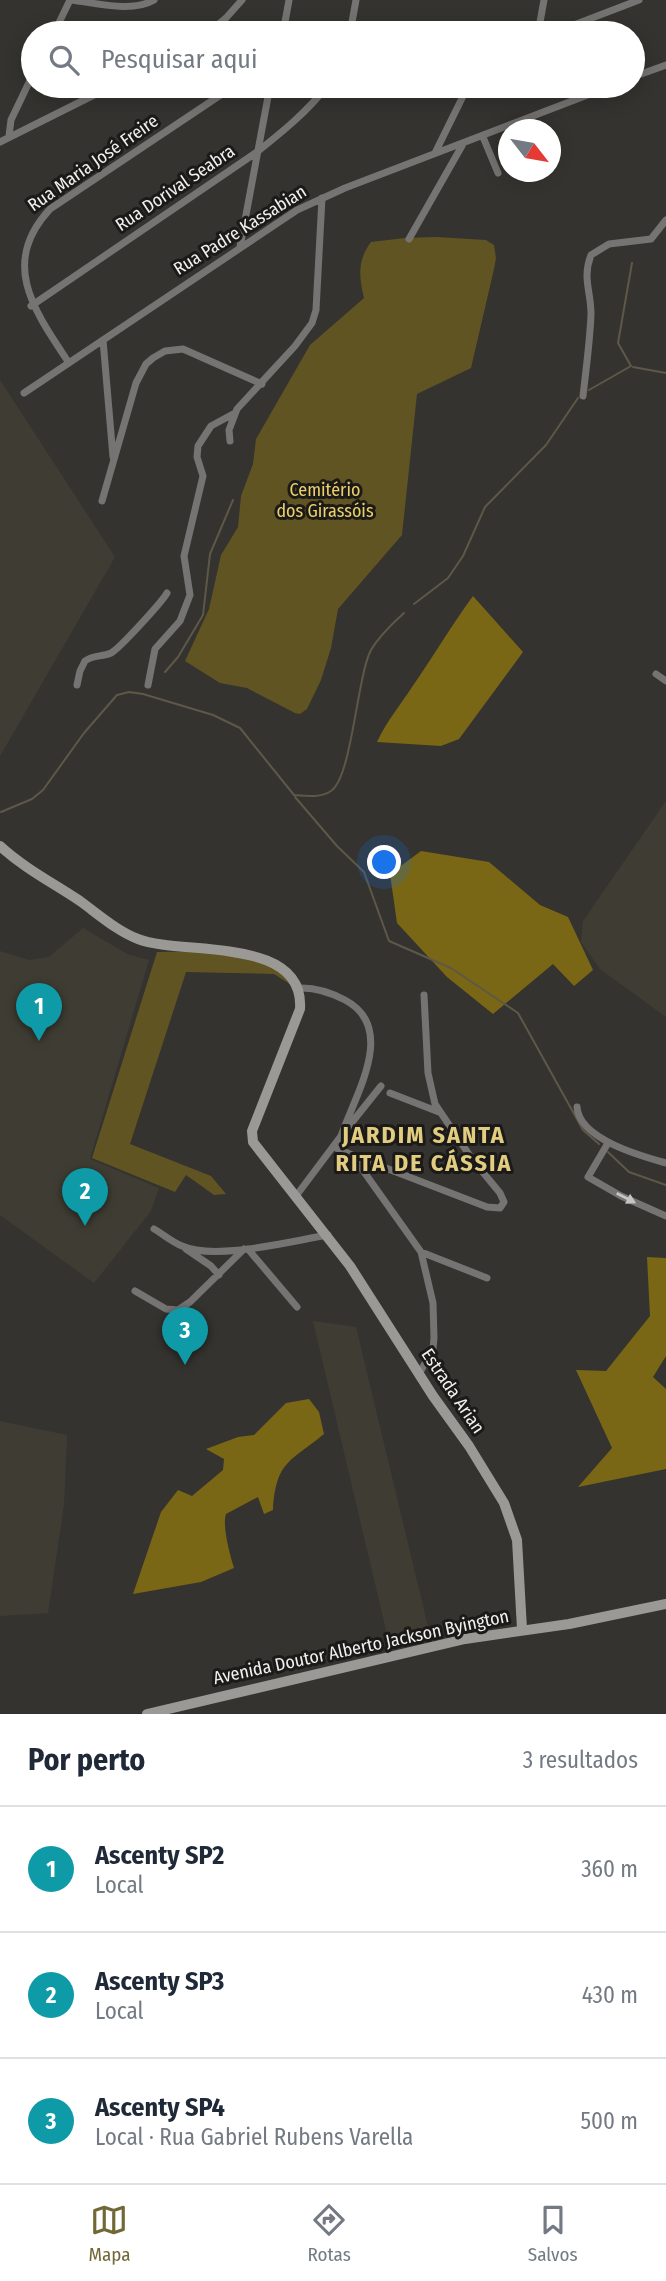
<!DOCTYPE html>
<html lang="pt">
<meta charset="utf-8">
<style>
:root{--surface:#fff;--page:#f2f2f3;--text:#1f2937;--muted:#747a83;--line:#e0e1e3;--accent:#716836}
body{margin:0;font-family:"Fira Sans Condensed",sans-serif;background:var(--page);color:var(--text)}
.compass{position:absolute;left:498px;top:119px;width:63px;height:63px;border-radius:50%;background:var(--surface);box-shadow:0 4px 18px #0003;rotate:121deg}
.you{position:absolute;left:385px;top:863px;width:24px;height:24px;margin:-18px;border:5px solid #fff;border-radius:50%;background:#1a73e8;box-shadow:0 0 0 10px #1a73e833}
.badge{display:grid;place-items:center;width:46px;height:46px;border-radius:50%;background:var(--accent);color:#fff;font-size:23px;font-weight:700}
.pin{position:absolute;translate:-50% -58px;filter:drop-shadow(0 2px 4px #0008)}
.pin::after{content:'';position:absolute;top:37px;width:24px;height:21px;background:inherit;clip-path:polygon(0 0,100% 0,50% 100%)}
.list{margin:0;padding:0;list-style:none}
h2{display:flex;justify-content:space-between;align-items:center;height:91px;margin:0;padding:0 28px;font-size:30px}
h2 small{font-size:23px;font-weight:400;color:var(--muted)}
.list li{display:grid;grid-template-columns:46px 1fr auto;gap:21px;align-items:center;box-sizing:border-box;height:126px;padding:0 28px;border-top:2px solid var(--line)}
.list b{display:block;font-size:26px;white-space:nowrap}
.list p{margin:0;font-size:23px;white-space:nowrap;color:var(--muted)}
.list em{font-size:23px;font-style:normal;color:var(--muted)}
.icon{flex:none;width:38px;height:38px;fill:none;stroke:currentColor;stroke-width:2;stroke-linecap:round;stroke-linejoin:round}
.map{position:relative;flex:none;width:666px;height:1714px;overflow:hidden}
.search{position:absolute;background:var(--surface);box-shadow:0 4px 18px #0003;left:21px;right:21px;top:21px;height:77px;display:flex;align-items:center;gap:18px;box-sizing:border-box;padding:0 24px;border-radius:38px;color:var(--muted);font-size:26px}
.sheet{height:469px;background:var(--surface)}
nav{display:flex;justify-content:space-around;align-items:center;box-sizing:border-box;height:98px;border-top:2px solid var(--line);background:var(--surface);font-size:19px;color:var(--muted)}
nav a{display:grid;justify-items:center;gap:4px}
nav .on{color:var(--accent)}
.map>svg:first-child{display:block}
</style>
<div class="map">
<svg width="666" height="1714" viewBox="0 0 666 1714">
<rect width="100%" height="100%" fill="#34332f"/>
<path fill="#3f3d33" d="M0 380 115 557 0 756Z
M666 801V1017L600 969 581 942 583 921Z
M83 928 127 954 149 960 90 1159 159 1188 151 1211 94 1283 0 1215V951L29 960 49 957Z
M313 1321 356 1327 430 1635 390 1647Z
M0 1421 67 1435 64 1505 48 1613 0 1616Z"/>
<path fill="#615423" d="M436 237 486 240 494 245 496 258 494 269 471 368 417 394 402 535 338 609 331 648 321 680 307 709 300 714 295 713 247 688 220 683 185 661 209 609 221 555 238 527 241 496 253 464 256 439 310 345 364 298C359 277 357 261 371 242L405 238Z
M157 952C193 952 235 949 268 964 277 968 285 979 293 986L274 974 186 972 130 1144 211 1176 226 1194 214 1195 186 1175 175 1192 92 1158Z"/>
<path fill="#7a6715" d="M473 596 523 652 459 739 441 746 377 742C388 719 399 707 412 687 433 657 451 626 473 596Z
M421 851 489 862 540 905 568 917 593 970 574 986 553 964 493 1014 447 977 397 923 390 874Z
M647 1257 666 1258V1356L653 1377 666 1389V1469L578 1487 612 1448 576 1370 606 1371 650 1316Z
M309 1399 319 1412 324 1434C290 1462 276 1461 273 1510L264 1514 258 1497 226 1514C222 1526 230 1555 234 1568L201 1582 133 1594 161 1512 178 1490 192 1496 223 1470 224 1459 206 1449 238 1437 254 1435 286 1403Z"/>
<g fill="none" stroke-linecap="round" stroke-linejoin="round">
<path stroke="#5d5848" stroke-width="2" d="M633 367 666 373
M589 390 631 366 618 343 632 263
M414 604 448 578 463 556 485 507 546 445 578 398
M165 672 178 657 203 615 210 554 233 500
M295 797 337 846 364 872 389 941 451 968 518 1013 583 1130 599 1144
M1 812 32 799 43 790 84 733 117 695 129 692 143 694 213 715 240 728 294 795C306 796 321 798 331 791 352 777 357 676 371 650 378 638 393 623 404 613
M608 1152 629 1172 666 1185"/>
<path stroke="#757472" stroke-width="7" d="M71 0C96 3 132 13 154 0
M54 33 70 0
M208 33 226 18 242 0
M283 33 289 0
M350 33 356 0
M538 33 544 0
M553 33 639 0
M633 77 666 65
M9 136 11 120 33 74
M483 137 498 173
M0 142 112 86
M435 153 468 86
M409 239 463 144
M240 247 270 86
M31 306 257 152C282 132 307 112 327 86
M103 340 113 457
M69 363C33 309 0 263 50 209L234 86
M24 393 297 210 345 188 611 86
M583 396C586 369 590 341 591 314 591 291 582 278 591 255L609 244 651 239 666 220
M230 441 229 430 237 409 295 346 312 323 316 310 322 198
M102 501 136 383 146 364 153 358 165 351 183 349 262 384
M656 674 666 681
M77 685 80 671 85 661C93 655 102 657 111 653 119 649 162 602 167 593
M148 685 155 649 180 621 190 595 184 556 203 476 197 457 198 446 211 426 235 413
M298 988C316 987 330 992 345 1000 398 1028 355 1095 341 1136
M390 1093 439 1112
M577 1107C579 1139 641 1156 666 1163
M608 1143 588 1177 621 1196 666 1216
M334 1147 352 1155 421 1252 433 1303 434 1338 433 1349 419 1374
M352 1155 487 1207 500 1208 504 1202 500 1193 472 1159 435 1104 428 1073 424 995
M296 1196 341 1136 381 1086
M154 1229C163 1234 172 1242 182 1246 215 1261 291 1241 328 1235
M186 1249 211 1266 219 1275
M248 1249 297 1307
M421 1252 487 1278
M135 1291 166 1309 178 1310 190 1302 244 1249"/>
<path stroke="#9a9996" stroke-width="10" d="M0 846C24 868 53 883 80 901 98 914 117 931 138 939 181 956 305 935 300 1009L252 1131 253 1142 350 1266 433 1396 469 1446 504 1503 517 1540 522 1629
M147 1714 465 1639 569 1624 666 1604"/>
</g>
<defs><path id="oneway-solid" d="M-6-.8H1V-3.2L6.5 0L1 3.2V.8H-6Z" transform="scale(1.75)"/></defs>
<use fill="#c6c5c3" href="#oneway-solid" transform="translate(626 1198) rotate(27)"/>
<g text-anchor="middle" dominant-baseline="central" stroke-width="6" stroke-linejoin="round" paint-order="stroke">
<g font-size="18" fill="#f1f0ee" stroke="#1b1a19">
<text transform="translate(93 163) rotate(-35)">Rua Maria José Freire</text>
<text transform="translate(175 188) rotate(-34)">Rua Dorival Seabra</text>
<text transform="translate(240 230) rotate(-32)">Rua Padre Kassabian</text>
<text transform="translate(453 1391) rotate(56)">Estrada Arian</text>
<text transform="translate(361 1647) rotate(-12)">Avenida Doutor Alberto Jackson Byington</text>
</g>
<g font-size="18" fill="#ecd068" stroke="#1b1a19">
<text x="325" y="490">Cemitério<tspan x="325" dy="21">dos Girassóis</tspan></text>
</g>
<g font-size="24" font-weight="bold" letter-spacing="2" fill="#e1cc7f" stroke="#1b1a19">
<text x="424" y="1135">JARDIM SANTA<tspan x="424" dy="28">RITA DE CÁSSIA</tspan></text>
</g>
</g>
</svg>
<svg class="compass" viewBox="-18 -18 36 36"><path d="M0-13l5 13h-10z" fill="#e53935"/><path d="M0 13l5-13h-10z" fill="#747a83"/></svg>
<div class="you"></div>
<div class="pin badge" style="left:39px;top:1041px;background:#0f9aa8">1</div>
<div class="pin badge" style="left:85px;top:1226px;background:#0f9aa8">2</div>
<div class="pin badge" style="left:185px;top:1365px;background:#0f9aa8">3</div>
<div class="search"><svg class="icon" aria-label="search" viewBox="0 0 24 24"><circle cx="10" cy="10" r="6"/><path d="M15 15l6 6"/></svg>Pesquisar aqui</div>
</div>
<section class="sheet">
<h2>Por perto<small>3 resultados</small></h2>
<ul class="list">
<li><span class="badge" style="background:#0f9aa8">1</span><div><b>Ascenty SP2</b><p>Local</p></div><em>360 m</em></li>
<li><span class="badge" style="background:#0f9aa8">2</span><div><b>Ascenty SP3</b><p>Local</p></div><em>430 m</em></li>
<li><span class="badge" style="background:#0f9aa8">3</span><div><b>Ascenty SP4</b><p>Local · Rua Gabriel Rubens Varella</p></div><em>500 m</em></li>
</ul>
</section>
<nav>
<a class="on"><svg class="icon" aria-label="map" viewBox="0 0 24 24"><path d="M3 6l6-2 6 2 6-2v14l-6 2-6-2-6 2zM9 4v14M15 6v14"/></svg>Mapa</a>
<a><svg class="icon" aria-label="directions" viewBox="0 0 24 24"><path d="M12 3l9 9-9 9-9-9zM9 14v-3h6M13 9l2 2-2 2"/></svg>Rotas</a>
<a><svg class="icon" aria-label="saved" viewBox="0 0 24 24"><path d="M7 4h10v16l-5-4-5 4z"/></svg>Salvos</a>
</nav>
